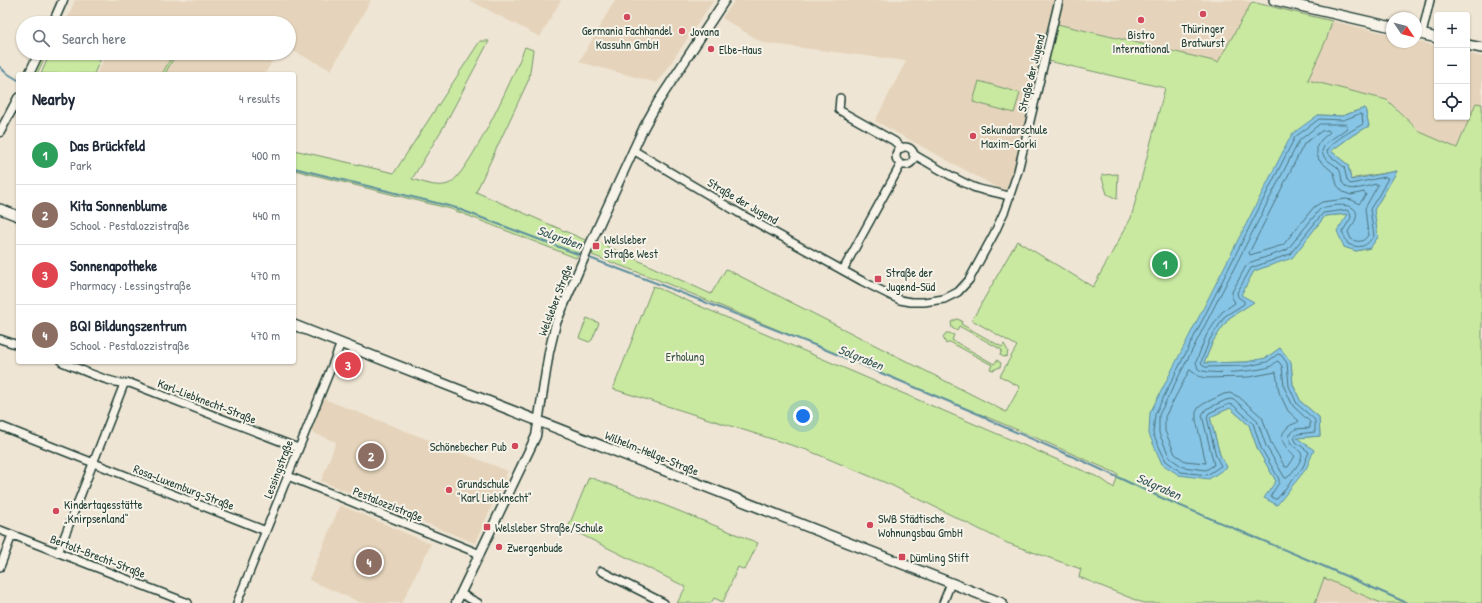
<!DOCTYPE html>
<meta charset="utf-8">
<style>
:root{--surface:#fff;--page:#f6f6f7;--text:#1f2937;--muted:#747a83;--line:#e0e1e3;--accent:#b45309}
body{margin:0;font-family:"Patrick Hand",sans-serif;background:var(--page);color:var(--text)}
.controls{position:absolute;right:12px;top:12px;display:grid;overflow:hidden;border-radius:4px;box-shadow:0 1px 3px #0004}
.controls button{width:36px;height:36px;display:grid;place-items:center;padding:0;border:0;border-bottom:1px solid var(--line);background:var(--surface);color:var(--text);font:20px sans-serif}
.compass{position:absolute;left:1386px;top:12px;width:36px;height:36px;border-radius:50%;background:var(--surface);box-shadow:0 1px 3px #0004;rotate:125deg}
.you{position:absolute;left:803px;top:416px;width:14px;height:14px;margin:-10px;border:3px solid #fff;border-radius:50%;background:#1a73e8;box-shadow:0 0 0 6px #1a73e833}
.badge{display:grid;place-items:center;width:26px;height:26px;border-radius:50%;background:var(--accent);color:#fff;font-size:13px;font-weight:700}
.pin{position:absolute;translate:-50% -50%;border:2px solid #fff;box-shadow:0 1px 4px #0006}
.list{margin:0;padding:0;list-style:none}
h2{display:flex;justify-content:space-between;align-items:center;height:52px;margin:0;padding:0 16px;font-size:17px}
h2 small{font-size:13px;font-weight:400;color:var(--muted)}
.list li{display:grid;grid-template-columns:26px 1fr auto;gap:12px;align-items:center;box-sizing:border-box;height:60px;padding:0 16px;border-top:1px solid var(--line)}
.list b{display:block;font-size:15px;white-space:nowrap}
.list p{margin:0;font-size:13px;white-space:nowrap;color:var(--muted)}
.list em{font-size:13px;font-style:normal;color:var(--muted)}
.icon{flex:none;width:22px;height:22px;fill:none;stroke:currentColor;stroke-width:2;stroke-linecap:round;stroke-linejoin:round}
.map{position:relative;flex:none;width:1482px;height:603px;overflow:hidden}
.search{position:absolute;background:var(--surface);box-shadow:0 1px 3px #0004;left:16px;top:16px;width:280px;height:44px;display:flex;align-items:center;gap:10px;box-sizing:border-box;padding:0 14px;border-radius:22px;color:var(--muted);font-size:15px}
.panel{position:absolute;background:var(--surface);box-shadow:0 1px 3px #0004;left:16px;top:72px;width:280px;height:292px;border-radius:4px}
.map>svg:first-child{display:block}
</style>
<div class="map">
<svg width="1482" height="603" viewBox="0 0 1482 603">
<rect width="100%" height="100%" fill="#efe5d4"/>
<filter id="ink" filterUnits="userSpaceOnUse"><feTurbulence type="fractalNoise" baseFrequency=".025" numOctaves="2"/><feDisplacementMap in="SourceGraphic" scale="8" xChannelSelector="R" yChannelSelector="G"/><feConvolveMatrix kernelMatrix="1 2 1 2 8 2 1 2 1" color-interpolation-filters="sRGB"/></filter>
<g filter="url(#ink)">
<path fill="#e5d4bb" d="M75 0H371L331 70 289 49V23H78L68 17Z
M469 0H561L540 37Z
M615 0H714L657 83 579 62Z
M735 0H1242L1252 2 1218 62 1053 23 1009 194 875 121 906 61 763 43 722 18Z
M1332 21 1392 35V42H1416V41L1437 46V117H1467V53L1482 57V104L1476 103 1457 148 1420 132 1387 100 1307 80 1327 38Z
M107 53H276L265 74H96Z
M324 399 508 471 475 543 321 481 336 442 311 432Z
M340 505 431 544 402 603H362L309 580Z
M1324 578 1381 603H1315Z"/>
<path fill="#c9e9a1" stroke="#74936a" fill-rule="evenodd" d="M1252 2 1332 21 1327 38 1308 80 1387 100 1420 132 1457 148 1476 103 1482 104V603H1381L1324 578 1315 603H1143L1079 577 1081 569 1007 543 891 485 807 450 613 389 653 286 1100 478 1114 488 1118 474 1025 433 656 279 592 255 598 242 711 294 726 269 1006 412 1020 387 1000 376 1017 346 972 320 1017 241 1093 287 1131 218 1165 88 1044 60 1053 23 1218 62ZM1365 108 1369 126 1353 135 1331 151 1348 165 1351 180 1355 178 1397 171 1374 210 1378 237 1370 248 1356 251 1344 247 1349 214 1325 216 1292 257 1254 271 1240 295 1253 302 1229 318 1213 341 1204 363 1247 362 1266 358 1280 348 1291 362 1293 385 1301 402 1319 417 1320 436 1296 438 1314 451 1276 481 1258 450 1249 425 1230 408 1210 417 1220 455 1227 467 1150 413 1318 115 1342 116Z
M480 41H489L444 126 412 179C423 182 437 188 448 184 468 177 516 71 525 47L533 50 529 79 476 192 585 240 576 258 451 209 294 170V150L394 173Z
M43 53H47L37 74H33Z
M50 53H103L94 74H41Z
M169 54 174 57 165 74H162L171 58 167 56Z
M979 81 1020 93 1014 113 973 102Z
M1118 174 1117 199 1107 194 1102 178V175Z
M587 318 599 323 592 340 589 342 579 338Z
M957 319 962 321 961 324 1002 347 1004 344 1008 351 1007 356 1004 357 1000 355 1002 350 959 326 957 331 952 328 951 322Z
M946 333H949L954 335 952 340 994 364 997 360 1001 363 1000 367 993 370 990 369 992 365 950 342 946 344 943 337Z
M589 477 659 503 758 543 745 570 738 567 723 602 714 598 711 603H677L686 587 568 528Z"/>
<path fill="#87c5e7" stroke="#5d8f9f" d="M1365 108 1369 126 1353 135 1331 151 1348 165 1351 180 1397 171 1374 210 1378 237 1370 248 1356 251 1344 247 1337 231 1348 214 1325 216 1292 258 1254 271 1241 295 1254 302 1229 318 1213 341 1204 363 1247 362 1266 358 1280 348 1291 362 1293 385 1301 402 1319 417 1320 436 1297 438 1314 450 1306 469 1277 505 1264 498 1276 481 1258 450 1249 425 1230 408 1210 417 1220 455 1227 467 1209 479 1179 475 1162 464 1149 434 1150 413 1292 134 1318 115 1342 116Z"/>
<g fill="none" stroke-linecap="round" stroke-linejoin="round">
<path stroke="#49737c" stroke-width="1" d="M1360 114 1362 115 1363 124C1355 129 1329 142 1327 152L1329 155 1344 167 1347 180 1350 184 1385 177 1388 178 1379 195 1370 209 1374 236C1366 247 1360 249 1348 244L1342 232 1351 218 1350 212 1346 210 1323 213 1290 254 1251 268 1237 293 1238 297 1244 301V304L1225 316 1210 339 1201 362 1202 365 1205 367 1248 366 1267 362 1278 354 1281 355 1287 363 1289 386 1297 404 1315 420V432L1298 434 1294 437 1296 442 1309 452 1303 467 1277 499H1275L1271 497V495L1279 483V479L1261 448 1253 423 1233 405 1229 404 1209 413 1207 417 1216 456 1221 466 1207 475 1181 472 1166 461 1153 434 1155 414 1295 137 1319 119 1343 120Z
M1320 124H1346L1347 125V128L1325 144 1322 151C1323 161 1333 162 1339 169 1341 172 1341 177 1342 181 1346 195 1366 186 1376 184L1378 185 1365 208 1368 235C1364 242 1358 243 1351 239L1348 232C1350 227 1355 223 1356 218 1361 200 1328 205 1320 209L1287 250 1251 262 1246 266 1232 292V297L1235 303 1222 312 1206 336 1196 362 1198 369C1207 376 1258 371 1269 367 1272 366 1275 363 1277 361L1279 362 1282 366 1284 387 1293 406 1310 422V428L1295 429 1289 436 1291 444C1294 447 1299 449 1301 453 1305 458 1291 474 1287 478H1285L1266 446 1257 420 1236 401 1231 399 1226 400 1206 409 1202 415 1214 465 1206 470 1183 467 1170 458 1159 433V415L1299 141Z
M1322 131 1328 130 1330 132 1321 140 1317 146V154L1319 160 1334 173 1337 185 1343 192 1351 195 1364 192 1366 195 1359 204 1352 200 1346 199 1322 202 1314 207 1283 245 1250 255 1249 253 1304 144Z
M1190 370 1198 376 1205 378 1249 377 1276 372 1279 392 1288 411 1299 421C1296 424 1291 424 1288 427 1275 439 1287 448 1295 456L1288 467H1285L1271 443 1262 417 1239 397 1230 393 1224 394 1205 403 1199 407 1196 412V420L1206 463 1185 461 1175 454 1165 431V417Z"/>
<path stroke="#5d8f9f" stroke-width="2" d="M0 67 5 72 18 80
M294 168 453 207 583 256
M587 257 656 283 817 346 983 416 988 420 1085 462 1162 498 1323 566 1407 603"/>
<g stroke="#1f3d34" stroke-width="10">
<path id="minor" d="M1422 34 1430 0
M840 98 839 110 894 141 902 148
M896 156a9 9 0 1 1 18 0a9 9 0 1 1-18 0Z
M633 150 739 213 862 281 900 300 911 302H924L944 299 958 292 969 280 995 232 1005 210 1018 171 1059 0
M913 154C932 165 951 177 971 186 983 192 997 191 1010 197
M843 270 901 164
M0 339 18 345
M62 362C78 368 114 386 130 383L298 448
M0 426 266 531
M288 476 480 554
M0 530 188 603
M58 553 124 384
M0 567 12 535
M601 571 664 603
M461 594 478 603
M237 603 341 343
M943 603 951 583"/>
</g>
<g stroke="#1f3d34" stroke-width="11">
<path id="tertiary" d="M53 23 63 0
M29 74 39 53
M0 132 18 98
M456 603 536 436 549 352 556 323 588 249 644 127 658 102 725 0"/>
</g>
<g stroke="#1f3d34" stroke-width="12">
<path id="secondary" d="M1274 0 1392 27
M1416 33 1437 38
M1467 45 1482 48
M0 209 18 216
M294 325 1002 603"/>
</g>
<use href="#minor" stroke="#f7f3e8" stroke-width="7"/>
<use href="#tertiary" stroke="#f7f3e8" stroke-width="8"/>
<use href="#secondary" stroke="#f7f3e8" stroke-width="9"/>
</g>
</g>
<g fill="#d1495b" stroke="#f7f3e8" stroke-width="1.5">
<circle cx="1203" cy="14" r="4"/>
<circle cx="627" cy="17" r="4"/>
<circle cx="1141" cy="20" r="4"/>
<circle cx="682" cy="31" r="4"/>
<circle cx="711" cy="49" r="4"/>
<circle cx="973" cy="136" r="4"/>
<rect x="592" y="242" width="8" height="8" rx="2"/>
<rect x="874" y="275" width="8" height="8" rx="2"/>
<circle cx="515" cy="446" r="4"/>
<circle cx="449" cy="490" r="4"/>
<circle cx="56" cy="511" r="4"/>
<circle cx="870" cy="525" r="4"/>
<rect x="483" y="523" width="8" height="8" rx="2"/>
<circle cx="499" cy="547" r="4"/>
<rect x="898" y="553" width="8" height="8" rx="2"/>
</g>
<g text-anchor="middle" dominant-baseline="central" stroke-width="4" stroke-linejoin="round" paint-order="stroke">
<g font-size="12" fill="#1f3d34" stroke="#f7f3e8" text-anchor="start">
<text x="1203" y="28" text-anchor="middle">Thüringer<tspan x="1203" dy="14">Bratwurst</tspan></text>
<text x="627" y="30" text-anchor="middle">Germania Fachhandel<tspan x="627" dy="14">Kassuhn GmbH</tspan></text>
<text x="690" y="31">Jovana</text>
<text x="1141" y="34" text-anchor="middle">Bistro<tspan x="1141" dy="14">International</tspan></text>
<text x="719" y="49">Elbe-Haus</text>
<text x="981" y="129">Sekundarschule<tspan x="981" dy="14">Maxim-Gorki</tspan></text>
<text x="604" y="239">Welsleber<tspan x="604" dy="14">Straße West</tspan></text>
<text x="886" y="272">Straße der<tspan x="886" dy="14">Jugend-Süd</tspan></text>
<text x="507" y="446" text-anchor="end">Schönebecher Pub</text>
<text x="457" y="483">Grundschule<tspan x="457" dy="14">"Karl Liebknecht"</tspan></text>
<text x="64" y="504">Kindertagesstätte<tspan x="64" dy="14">„Knirpsenland“</tspan></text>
<text x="878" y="518">SWB Städtische<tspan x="878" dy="14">Wohnungsbau GmbH</tspan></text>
<text x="495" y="527">Welsleber Straße/Schule</text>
<text x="507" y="547">Zwergenbude</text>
<text x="910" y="557">Dümling Stift</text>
</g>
<g font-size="12" fill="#1f3d34" stroke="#f7f3e8">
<text transform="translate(1031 73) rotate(-76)">Straße der Jugend</text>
<text transform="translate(743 201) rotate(30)">Straße der Jugend</text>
<text transform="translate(555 300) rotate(-69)">Welsleber Straße</text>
<text transform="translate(207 401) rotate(21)">Karl-Liebknecht-Straße</text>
<text transform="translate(652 453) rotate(22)">Wilhelm-Hellge-Straße</text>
<text transform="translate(278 469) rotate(-69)">Lessingstraße</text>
<text transform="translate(184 487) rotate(21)">Rosa-Luxemburg-Straße</text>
<text transform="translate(388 504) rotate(22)">Pestalozzistraße</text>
<text transform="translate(98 556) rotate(21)">Bertolt-Brecht-Straße</text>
</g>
<g font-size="12" fill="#385744" stroke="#f7f3e8">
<text x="685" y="356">Erholung</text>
</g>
<g font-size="13" font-style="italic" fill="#345858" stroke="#f7f3e8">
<text transform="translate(560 237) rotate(20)">Solgraben</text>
<text transform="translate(861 357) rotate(22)">Solgraben</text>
<text transform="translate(1159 486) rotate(24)">Solgraben</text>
</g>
</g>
</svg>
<div class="controls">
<button>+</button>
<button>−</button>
<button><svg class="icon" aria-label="locate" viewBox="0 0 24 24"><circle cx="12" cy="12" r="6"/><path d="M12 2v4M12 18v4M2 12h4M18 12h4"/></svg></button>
</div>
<svg class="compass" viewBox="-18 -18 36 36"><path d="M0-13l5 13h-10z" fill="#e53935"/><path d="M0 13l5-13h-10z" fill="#747a83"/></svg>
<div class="you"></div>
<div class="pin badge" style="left:1165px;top:264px;background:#2e9e5b">1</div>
<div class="pin badge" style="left:371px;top:456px;background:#8d6e63">2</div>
<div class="pin badge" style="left:348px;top:365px;background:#e0444e">3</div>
<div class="pin badge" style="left:369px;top:562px;background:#8d6e63">4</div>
<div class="search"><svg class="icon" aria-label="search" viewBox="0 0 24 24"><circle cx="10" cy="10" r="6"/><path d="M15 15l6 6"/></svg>Search here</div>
<section class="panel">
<h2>Nearby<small>4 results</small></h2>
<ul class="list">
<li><span class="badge" style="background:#2e9e5b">1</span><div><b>Das Brückfeld</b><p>Park</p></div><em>400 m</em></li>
<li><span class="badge" style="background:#8d6e63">2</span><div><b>Kita Sonnenblume</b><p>School · Pestalozzistraße</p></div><em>440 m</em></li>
<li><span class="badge" style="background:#e0444e">3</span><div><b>Sonnenapotheke</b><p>Pharmacy · Lessingstraße</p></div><em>470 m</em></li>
<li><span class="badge" style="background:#8d6e63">4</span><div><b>BQI Bildungszentrum</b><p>School · Pestalozzistraße</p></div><em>470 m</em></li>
</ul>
</section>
</div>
